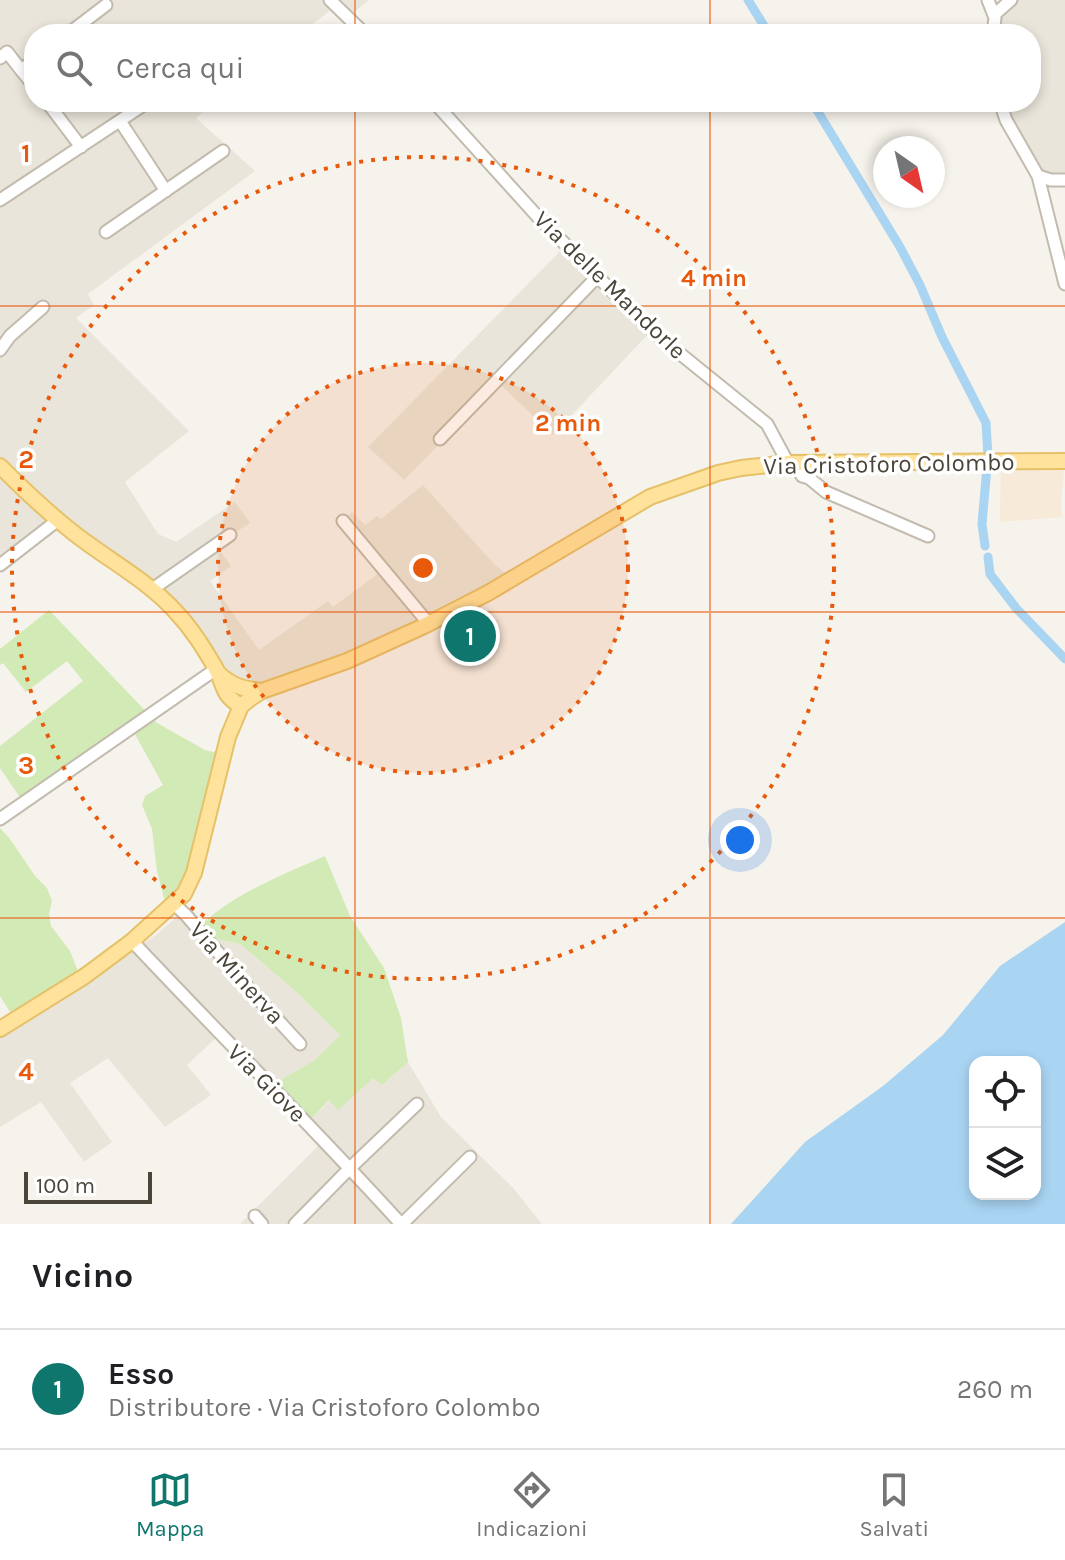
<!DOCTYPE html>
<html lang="it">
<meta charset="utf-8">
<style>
:root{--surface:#fff;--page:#f2f2f2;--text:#202124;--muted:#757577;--line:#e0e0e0;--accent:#0f766e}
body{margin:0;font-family:Karla,sans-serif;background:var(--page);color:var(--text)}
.controls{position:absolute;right:24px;bottom:24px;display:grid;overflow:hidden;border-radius:16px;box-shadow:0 4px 12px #0003}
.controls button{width:72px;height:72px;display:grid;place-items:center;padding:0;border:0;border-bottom:2px solid var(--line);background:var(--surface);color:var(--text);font:40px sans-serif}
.compass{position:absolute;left:873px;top:136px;width:72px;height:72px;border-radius:50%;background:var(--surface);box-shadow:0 4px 12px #0003;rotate:146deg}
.scale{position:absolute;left:24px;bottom:20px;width:128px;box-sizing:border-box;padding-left:8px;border:4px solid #4b4439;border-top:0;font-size:22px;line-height:28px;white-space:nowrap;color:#4b4439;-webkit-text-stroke:6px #fff;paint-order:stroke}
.you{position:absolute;left:740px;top:840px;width:28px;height:28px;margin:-20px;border:6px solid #fff;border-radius:50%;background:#1a73e8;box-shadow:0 0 0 12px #1a73e833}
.badge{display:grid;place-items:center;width:52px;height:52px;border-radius:50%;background:var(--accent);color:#fff;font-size:26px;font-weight:700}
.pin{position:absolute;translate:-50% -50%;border:4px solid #fff;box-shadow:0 2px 8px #0006}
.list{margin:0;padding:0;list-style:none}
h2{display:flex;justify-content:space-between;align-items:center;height:104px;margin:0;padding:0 32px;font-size:34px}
h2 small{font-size:26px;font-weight:400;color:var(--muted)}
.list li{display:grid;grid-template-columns:52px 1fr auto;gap:24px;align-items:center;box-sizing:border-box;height:120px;padding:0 32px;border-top:2px solid var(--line)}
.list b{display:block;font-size:30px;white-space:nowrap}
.list p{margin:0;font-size:26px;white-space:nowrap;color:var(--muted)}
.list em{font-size:26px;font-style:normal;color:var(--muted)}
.icon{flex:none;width:44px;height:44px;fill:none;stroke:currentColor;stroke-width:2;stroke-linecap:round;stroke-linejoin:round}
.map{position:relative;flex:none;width:1065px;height:1224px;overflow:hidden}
.search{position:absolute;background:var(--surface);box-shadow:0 4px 12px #0003;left:24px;right:24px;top:24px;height:88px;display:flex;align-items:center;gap:20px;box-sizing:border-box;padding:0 28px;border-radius:32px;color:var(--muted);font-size:30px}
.sheet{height:224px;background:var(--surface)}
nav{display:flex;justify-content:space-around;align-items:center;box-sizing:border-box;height:112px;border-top:2px solid var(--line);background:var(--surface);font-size:22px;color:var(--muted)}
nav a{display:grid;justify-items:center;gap:4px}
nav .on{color:var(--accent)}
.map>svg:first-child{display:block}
</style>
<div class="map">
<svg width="1065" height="1224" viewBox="0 0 1065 1224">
<rect width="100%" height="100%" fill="#f6f3ec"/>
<path fill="#eae5da" d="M0 0H369L348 17 336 6 300 34H34V102H215L196 118 255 171 88 294 94 305 76 318 189 431 125 482 158 534 176 542 235 502 250 523 216 545 231 566 210 581 259 650 328 601 333 607 383 570 343 521 352 512 365 525 377 516 381 519 423 485 494 564 512 579 488 593 262 691 231 684 191 629 58 521 0 565Z
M1011 0H1065V180L1038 176 1000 102H1031V34H993L995 18Z
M566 245 652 330 553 435 499 383 404 480 368 447Z
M186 909 216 939 240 944 292 988 340 1035 315 1060 270 1086 219 1035 187 1065 211 1095 165 1127 108 1058 70 1083 112 1142 84 1162 41 1102 0 1127V1029L28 1020 63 999 157 934Z
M408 1062 441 1117 513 1188 542 1224H240L323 1141 307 1124 330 1100 338 1109 373 1077 382 1085Z"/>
<path fill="#f7ead8" d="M1065 461 1061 501 1062 517 1000 522 1001 462Z"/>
<path fill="#d2eab5" d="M49 610 157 723 205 750 213 752 220 749 194 873 167 910 157 871 152 829 142 805 145 796 163 785 131 727 23 802 0 768V746L83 681 67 661 26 692 3 663 0 665V649Z
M0 828 10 839 35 876 47 888 52 901 49 914 51 926 70 951 81 979 15 1020 0 996Z
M325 856 350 916 384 968 401 1018 408 1062 382 1085 373 1078 338 1110 329 1100 307 1124 270 1086 315 1060 340 1035 292 988 240 944 216 939 202 924C236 892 283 875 325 856Z"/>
<path fill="#a9d4f2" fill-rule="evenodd" d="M1065 922V1224H731L805 1142 883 1086 943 1035 1000 966ZM1035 1062V1194H975V1062Z"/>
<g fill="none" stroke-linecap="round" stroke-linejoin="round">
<path stroke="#a9d4f2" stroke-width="9" d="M748 0 769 34
M812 102 900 247 920 285 942 337 986 423 988 456
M985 546 982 524 987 467
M988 557 990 574 1016 608 1065 659"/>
<g stroke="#c2bbae" stroke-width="15">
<path id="minor" d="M330 0 365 34
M988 0 995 18 993 34
M994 15 1011 0
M68 34 106 5
M0 58 7 52 21 70
M34 60 21 70 34 86
M47 102 81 147
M434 102 538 217 612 291 657 335 767 424 788 463
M1000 102 1006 120 1038 176 1065 284
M120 121 166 191
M1038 176 1051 180H1065
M0 200 148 102
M106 232 223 151
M0 350 10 336 43 307
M440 439 597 277
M797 463 802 476 809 478 826 492 928 536
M343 521 429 624
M0 565 58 520
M151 590 230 535
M0 819 216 669
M174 904 186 915 252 992 300 1044
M132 941C221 1036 314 1128 401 1224
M255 1216 262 1224
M295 1224 350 1168 417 1104
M402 1224 470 1157"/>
</g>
<g stroke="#e6c16a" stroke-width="18">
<path id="major" d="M0 466C26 492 53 518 83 540 114 563 150 583 176 612 192 629 203 647 215 667 225 685 221 695 241 706
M218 673C232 686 243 689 262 691
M0 1029 85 976 132 941 184 894 194 873 228 737 241 706 251 698 262 691 347 661 424 626 488 593 650 497 718 473 741 468 788 463 1065 461"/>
</g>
<use href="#minor" stroke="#fff" stroke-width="11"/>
<use href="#major" stroke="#ffe39c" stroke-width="14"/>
</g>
<path fill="none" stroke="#e8590c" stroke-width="2" stroke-opacity="0.55" d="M355 0V34M710 0V34M355 102V1224M710 102V1224M0 306H1065M0 612H1065M0 918H1065"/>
<circle cx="423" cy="568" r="205" fill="#e8590c" fill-opacity=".12"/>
<g fill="none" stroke="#e8590c" stroke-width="4" stroke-dasharray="4 8">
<circle cx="423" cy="568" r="205"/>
<circle cx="423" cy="568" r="411"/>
</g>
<g text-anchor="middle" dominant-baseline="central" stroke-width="7" stroke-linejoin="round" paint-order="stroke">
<g font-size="24" fill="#4b4439" stroke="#fff">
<text transform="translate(610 285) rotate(44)">Via delle Mandorle</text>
<text transform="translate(889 464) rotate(-1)">Via Cristoforo Colombo</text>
<text transform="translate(237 973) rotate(48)">Via Minerva</text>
<text transform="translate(267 1083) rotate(45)">Via Giove</text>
</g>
</g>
<g font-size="26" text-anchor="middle" font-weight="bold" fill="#e8590c" stroke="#fff" stroke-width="7" stroke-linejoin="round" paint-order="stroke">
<text x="26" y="162">1</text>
<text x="26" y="468">2</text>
<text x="26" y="774">3</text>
<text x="26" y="1080">4</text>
</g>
<circle cx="423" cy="568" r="12" fill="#e8590c" stroke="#fff" stroke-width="4"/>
<g font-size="24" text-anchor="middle" font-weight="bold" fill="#e8590c" stroke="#fff" stroke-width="7" stroke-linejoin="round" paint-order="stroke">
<text x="714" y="286">4 min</text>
<text x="568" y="431">2 min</text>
</g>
</svg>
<div class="controls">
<button><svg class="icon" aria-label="locate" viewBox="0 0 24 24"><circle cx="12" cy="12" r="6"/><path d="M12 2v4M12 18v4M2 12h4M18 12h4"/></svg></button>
<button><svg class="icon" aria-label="layers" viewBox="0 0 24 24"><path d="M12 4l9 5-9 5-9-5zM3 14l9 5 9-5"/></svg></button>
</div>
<svg class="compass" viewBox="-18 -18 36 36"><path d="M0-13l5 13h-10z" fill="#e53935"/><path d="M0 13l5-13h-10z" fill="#757577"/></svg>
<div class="scale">100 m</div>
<div class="you"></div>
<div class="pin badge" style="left:470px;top:636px">1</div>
<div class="search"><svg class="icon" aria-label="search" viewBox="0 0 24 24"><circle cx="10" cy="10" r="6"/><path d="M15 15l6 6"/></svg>Cerca qui</div>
</div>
<section class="sheet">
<h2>Vicino<small></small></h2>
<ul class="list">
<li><span class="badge">1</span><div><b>Esso</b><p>Distributore · Via Cristoforo Colombo</p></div><em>260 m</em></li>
</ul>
</section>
<nav>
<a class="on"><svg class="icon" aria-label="map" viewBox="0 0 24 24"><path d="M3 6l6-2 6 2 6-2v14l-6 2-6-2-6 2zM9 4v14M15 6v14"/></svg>Mappa</a>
<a><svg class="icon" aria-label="directions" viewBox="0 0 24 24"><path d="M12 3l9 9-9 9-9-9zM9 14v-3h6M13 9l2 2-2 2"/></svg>Indicazioni</a>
<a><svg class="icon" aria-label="saved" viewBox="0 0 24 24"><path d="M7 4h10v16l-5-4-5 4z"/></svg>Salvati</a>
</nav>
